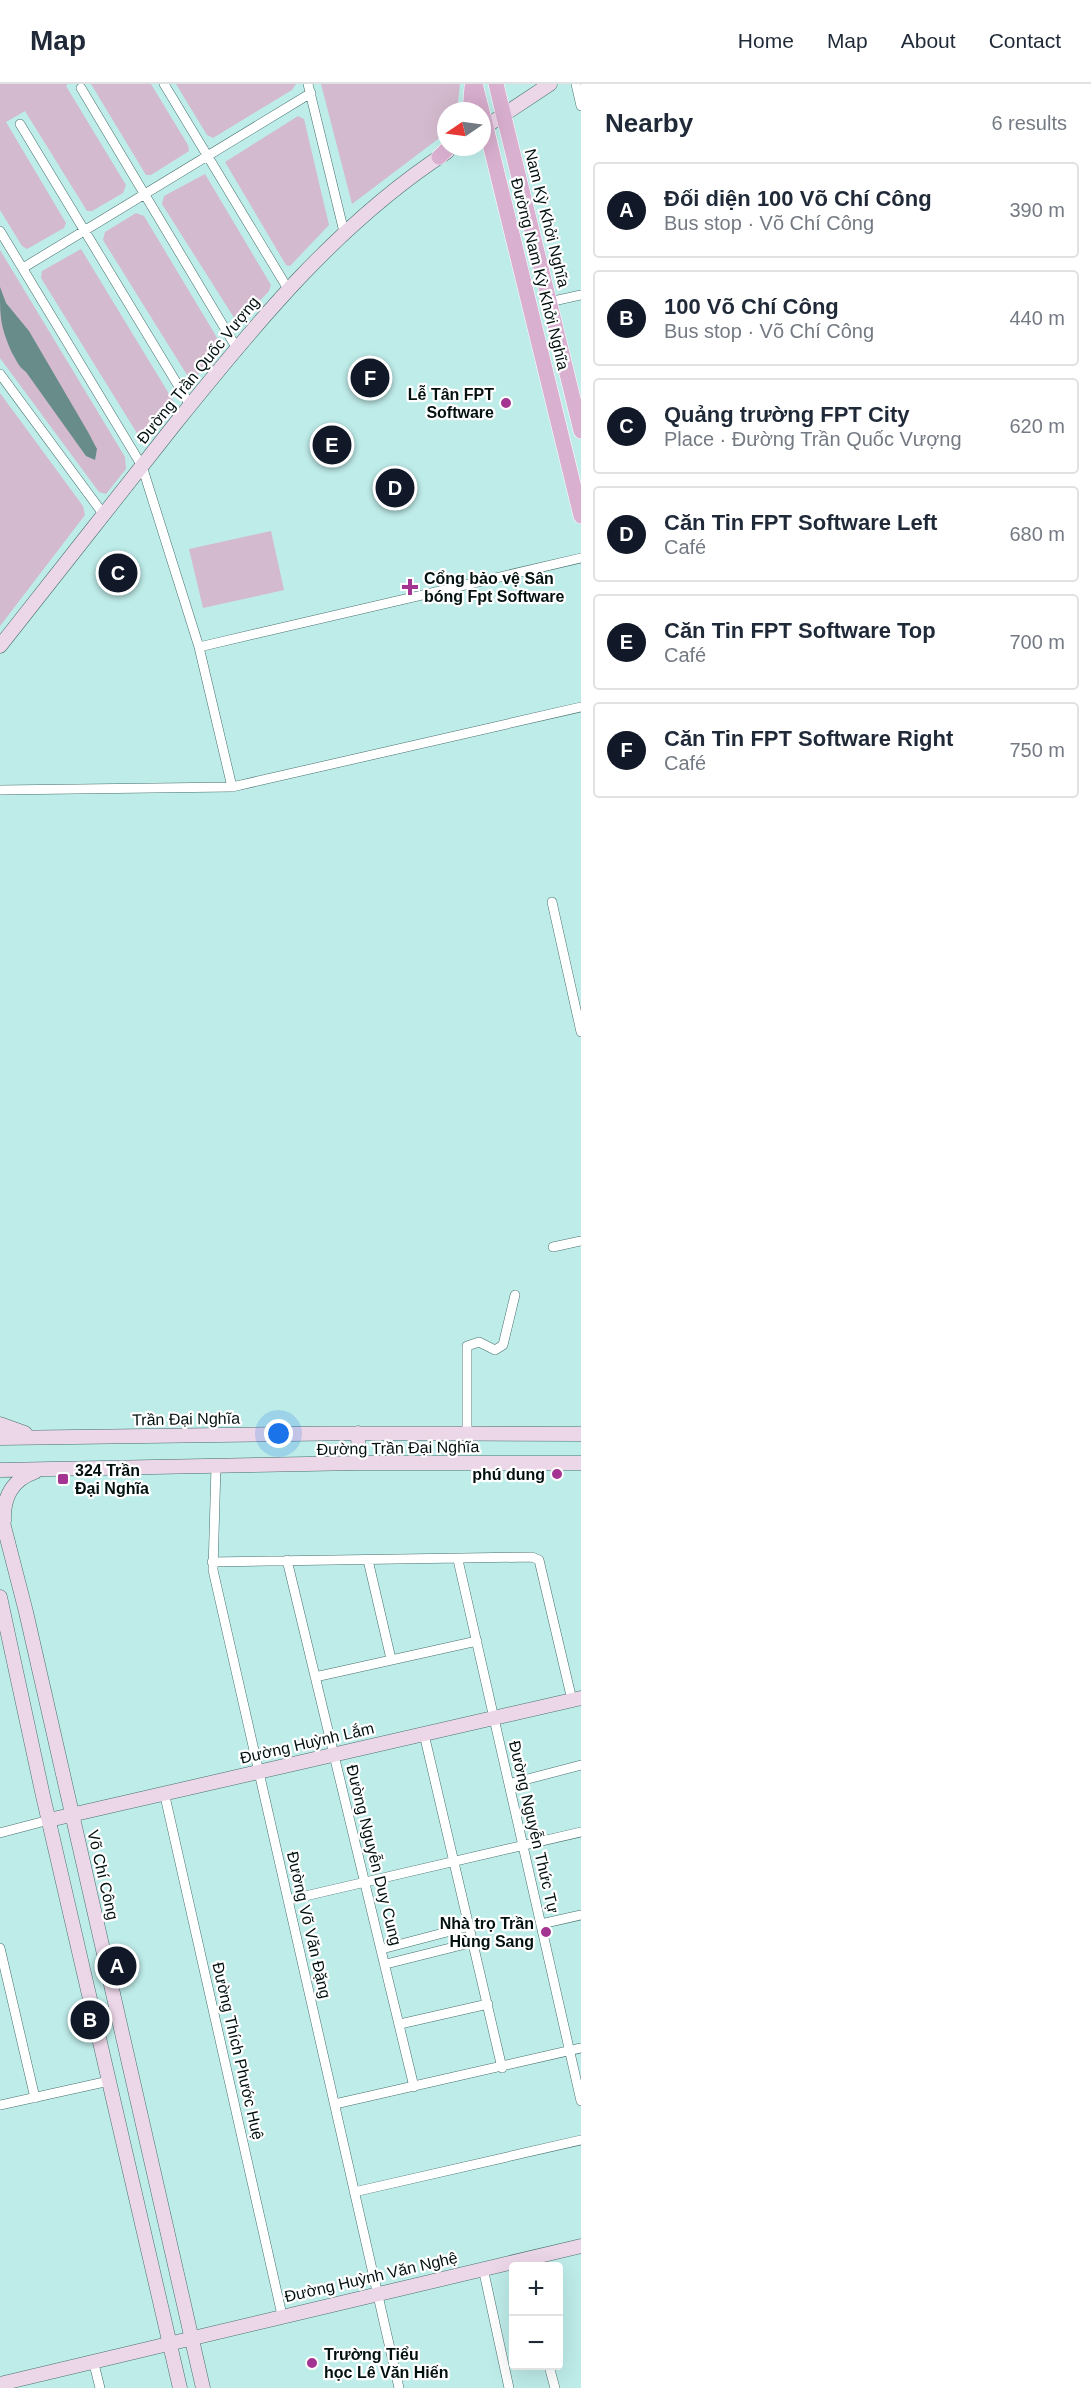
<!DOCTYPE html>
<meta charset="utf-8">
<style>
:root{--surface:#fff;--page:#f2f2f3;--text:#1f2937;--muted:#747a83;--line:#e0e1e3;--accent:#111827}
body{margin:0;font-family:Helvetica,sans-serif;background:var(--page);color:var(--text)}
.controls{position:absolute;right:18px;bottom:18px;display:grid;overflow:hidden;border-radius:6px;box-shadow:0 6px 24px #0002}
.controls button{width:54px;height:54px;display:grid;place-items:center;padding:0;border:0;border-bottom:2px solid var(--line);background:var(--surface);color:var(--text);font:30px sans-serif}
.compass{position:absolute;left:437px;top:18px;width:54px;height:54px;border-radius:50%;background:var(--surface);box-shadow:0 6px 24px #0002;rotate:257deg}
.you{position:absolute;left:279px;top:1350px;width:21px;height:21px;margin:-15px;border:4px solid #fff;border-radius:50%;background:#1a73e8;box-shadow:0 0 0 9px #1a73e833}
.badge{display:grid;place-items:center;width:39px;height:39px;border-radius:50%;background:var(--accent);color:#fff;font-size:20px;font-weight:700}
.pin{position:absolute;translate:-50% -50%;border:3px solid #fff;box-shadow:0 2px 6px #0006}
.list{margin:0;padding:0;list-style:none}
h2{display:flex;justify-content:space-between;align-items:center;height:78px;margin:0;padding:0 24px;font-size:26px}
h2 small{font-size:20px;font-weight:400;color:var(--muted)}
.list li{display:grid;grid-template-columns:39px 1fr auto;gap:18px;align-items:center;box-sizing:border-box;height:96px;margin:0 12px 12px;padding:0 12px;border:2px solid var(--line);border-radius:6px}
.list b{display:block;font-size:22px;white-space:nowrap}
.list p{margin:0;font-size:20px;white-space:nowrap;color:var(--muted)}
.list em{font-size:20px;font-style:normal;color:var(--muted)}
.map{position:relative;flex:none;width:581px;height:2304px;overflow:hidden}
header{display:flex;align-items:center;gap:36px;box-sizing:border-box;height:84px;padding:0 30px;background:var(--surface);border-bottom:2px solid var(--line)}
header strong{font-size:28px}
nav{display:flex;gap:33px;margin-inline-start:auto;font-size:21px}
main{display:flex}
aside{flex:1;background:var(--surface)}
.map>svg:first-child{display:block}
</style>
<header>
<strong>Map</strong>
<nav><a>Home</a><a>Map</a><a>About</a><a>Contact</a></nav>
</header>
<main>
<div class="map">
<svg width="581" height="2304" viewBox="0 0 581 2304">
<rect width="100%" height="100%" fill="#beece9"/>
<path fill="#d4bace" d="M0 0H68L66 2 126 101 123 109 92 127H87L25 27 6 38 66 139 64 144 27 165 22 162 0 126Z
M91 0H151L188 61 189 67 151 91H146Z
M176 0H296L292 6 213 54 207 51Z
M321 0H460L457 27H446V47L442 52 352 120Z
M298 32 304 35 329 141 290 182 286 181 225 78Z
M205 90 271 201 269 207 238 240 162 120 164 112Z
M136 129 144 132 219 257 217 266 192 299 103 156 105 148Z
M81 165 174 318 172 324 143 359 41 194 42 187Z
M0 166 125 373 126 385 106 410 99 408 0 274Z
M0 309 83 422 85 431 0 542Z
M271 447 284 506 203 524 189 465Z"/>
<path fill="#678c8a" d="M0 203 6 219 29 247 88 348 97 365 95 376 86 372 26 288C18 282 17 277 12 269 0 241 0 234 0 203Z"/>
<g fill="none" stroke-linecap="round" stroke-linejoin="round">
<g stroke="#46706e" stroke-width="10">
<path id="street" d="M164 0 288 205
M308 0 344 148
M576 0 581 22
M81 4 236 263
M20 40 190 321
M0 147 142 382 199 563 232 703
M23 184 311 9
M549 218 581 211
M0 290 104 431
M199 563 581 474
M0 706 232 703 581 623
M552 818 581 948
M553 1163 581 1157
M467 1349V1262L479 1258 495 1266 503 1261 515 1211
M216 1382 213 1486 399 2304
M287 1476 414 2003
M368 1476 391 1575
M458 1476 581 2017
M212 1478 532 1473 539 1476 572 1616
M315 1593 477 1557
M424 1650 502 1984
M509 1700 581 1681
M164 1708 282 2231
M0 1749 49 1736
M288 1816 581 1748
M541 1840 581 1831
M0 1864 35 2014
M382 1865 470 1842
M386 1880 474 1858
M400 1940 488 1920
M335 2020 581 1964
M0 2021 109 1997
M354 2108 581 2056
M483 2184 509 2304
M93 2276 100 2304
M549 2282 555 2304"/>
</g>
<g stroke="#46706e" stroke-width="15">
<path id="secondary" d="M482 45 550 0
M0 562C58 488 117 414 175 340 256 239 338 139 447 68
M0 1340 25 1349
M358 1349 359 1379
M0 1354 358 1349 581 1350
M0 1386 359 1379H581
M0 1427 26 1528 203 2304
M4 1437C3 1413 12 1396 35 1388
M0 1513 43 1712 180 2304
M49 1736 581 1614
M4 2299 581 2162"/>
</g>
<g stroke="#fff" stroke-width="16">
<path id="primary" d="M475 0 482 27
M496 0 581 347
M470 27 472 3
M482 27 581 432
M439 73 449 63"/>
</g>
<use href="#street" stroke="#fff" stroke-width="9"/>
<use href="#secondary" stroke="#ecd7e8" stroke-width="14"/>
<use href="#primary" stroke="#dab0d0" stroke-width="15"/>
</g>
<g fill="#a43491" stroke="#fff" stroke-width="2">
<circle cx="506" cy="319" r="6"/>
<path d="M407 494h6v6h6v6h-6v6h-6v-6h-6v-6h6z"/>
<circle cx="557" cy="1390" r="6"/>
<rect x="57" y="1389" width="12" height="12" rx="3"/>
<circle cx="546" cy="1848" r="6"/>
<circle cx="312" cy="2279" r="6"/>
</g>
<g text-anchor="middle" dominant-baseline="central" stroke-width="4.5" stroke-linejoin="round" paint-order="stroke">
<g font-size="16" fill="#021110" stroke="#fff">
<text transform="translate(547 134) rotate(76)">Nam Kỳ Khởi Nghĩa</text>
<text transform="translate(540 190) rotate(76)">Đường Nam Kỳ Khởi Nghĩa</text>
<text transform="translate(198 286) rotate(-51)">Đường Trần Quốc Vượng</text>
<text transform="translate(186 1335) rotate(-1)">Trần Đại Nghĩa</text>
<text transform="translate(398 1364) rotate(-1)">Đường Trần Đại Nghĩa</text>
<text transform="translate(307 1659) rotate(-13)">Đường Huỳnh Lắm</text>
<text transform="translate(534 1743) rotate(77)">Đường Nguyễn Thức Tự</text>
<text transform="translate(374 1771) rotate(76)">Đường Nguyễn Duy Cung</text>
<text transform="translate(103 1791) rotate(77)">Võ Chí Công</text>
<text transform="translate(309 1841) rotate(77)">Đường Võ Văn Đặng</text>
<text transform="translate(238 1967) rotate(77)">Đường Thích Phước Huệ</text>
<text transform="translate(371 2193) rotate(-13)">Đường Huỳnh Văn Nghệ</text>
</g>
<g font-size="16" font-weight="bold" fill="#021110" stroke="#fff" text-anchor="end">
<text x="494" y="310">Lễ Tân FPT<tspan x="494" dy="18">Software</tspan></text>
<text x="424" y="494" text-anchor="start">Cổng bảo vệ Sân<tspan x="424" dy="18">bóng Fpt Software</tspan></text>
<text x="75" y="1386" text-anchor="start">324 Trần<tspan x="75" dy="18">Đại Nghĩa</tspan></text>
<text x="545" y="1390">phú dung</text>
<text x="534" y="1839">Nhà trọ Trần<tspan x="534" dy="18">Hùng Sang</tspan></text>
<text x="324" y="2270" text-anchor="start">Trường Tiểu<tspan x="324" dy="18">học Lê Văn Hiến</tspan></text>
</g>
</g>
</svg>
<div class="controls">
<button>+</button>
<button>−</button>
</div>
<svg class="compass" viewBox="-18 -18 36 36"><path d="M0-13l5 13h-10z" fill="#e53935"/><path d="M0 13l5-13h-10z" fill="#747a83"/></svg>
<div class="you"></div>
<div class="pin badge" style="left:117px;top:1882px">A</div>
<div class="pin badge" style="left:90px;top:1936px">B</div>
<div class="pin badge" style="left:118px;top:489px">C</div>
<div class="pin badge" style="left:395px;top:404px">D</div>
<div class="pin badge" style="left:332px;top:361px">E</div>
<div class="pin badge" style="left:370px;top:294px">F</div>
</div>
<aside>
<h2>Nearby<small>6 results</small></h2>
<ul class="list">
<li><span class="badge">A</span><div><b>Đối diện 100 Võ Chí Công</b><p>Bus stop · Võ Chí Công</p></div><em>390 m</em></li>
<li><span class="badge">B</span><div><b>100 Võ Chí Công</b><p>Bus stop · Võ Chí Công</p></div><em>440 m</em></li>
<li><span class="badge">C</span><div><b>Quảng trường FPT City</b><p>Place · Đường Trần Quốc Vượng</p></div><em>620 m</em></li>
<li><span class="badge">D</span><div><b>Căn Tin FPT Software Left</b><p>Café</p></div><em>680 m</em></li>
<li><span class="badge">E</span><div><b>Căn Tin FPT Software Top</b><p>Café</p></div><em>700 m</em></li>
<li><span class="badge">F</span><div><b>Căn Tin FPT Software Right</b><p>Café</p></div><em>750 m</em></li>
</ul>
</aside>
</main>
